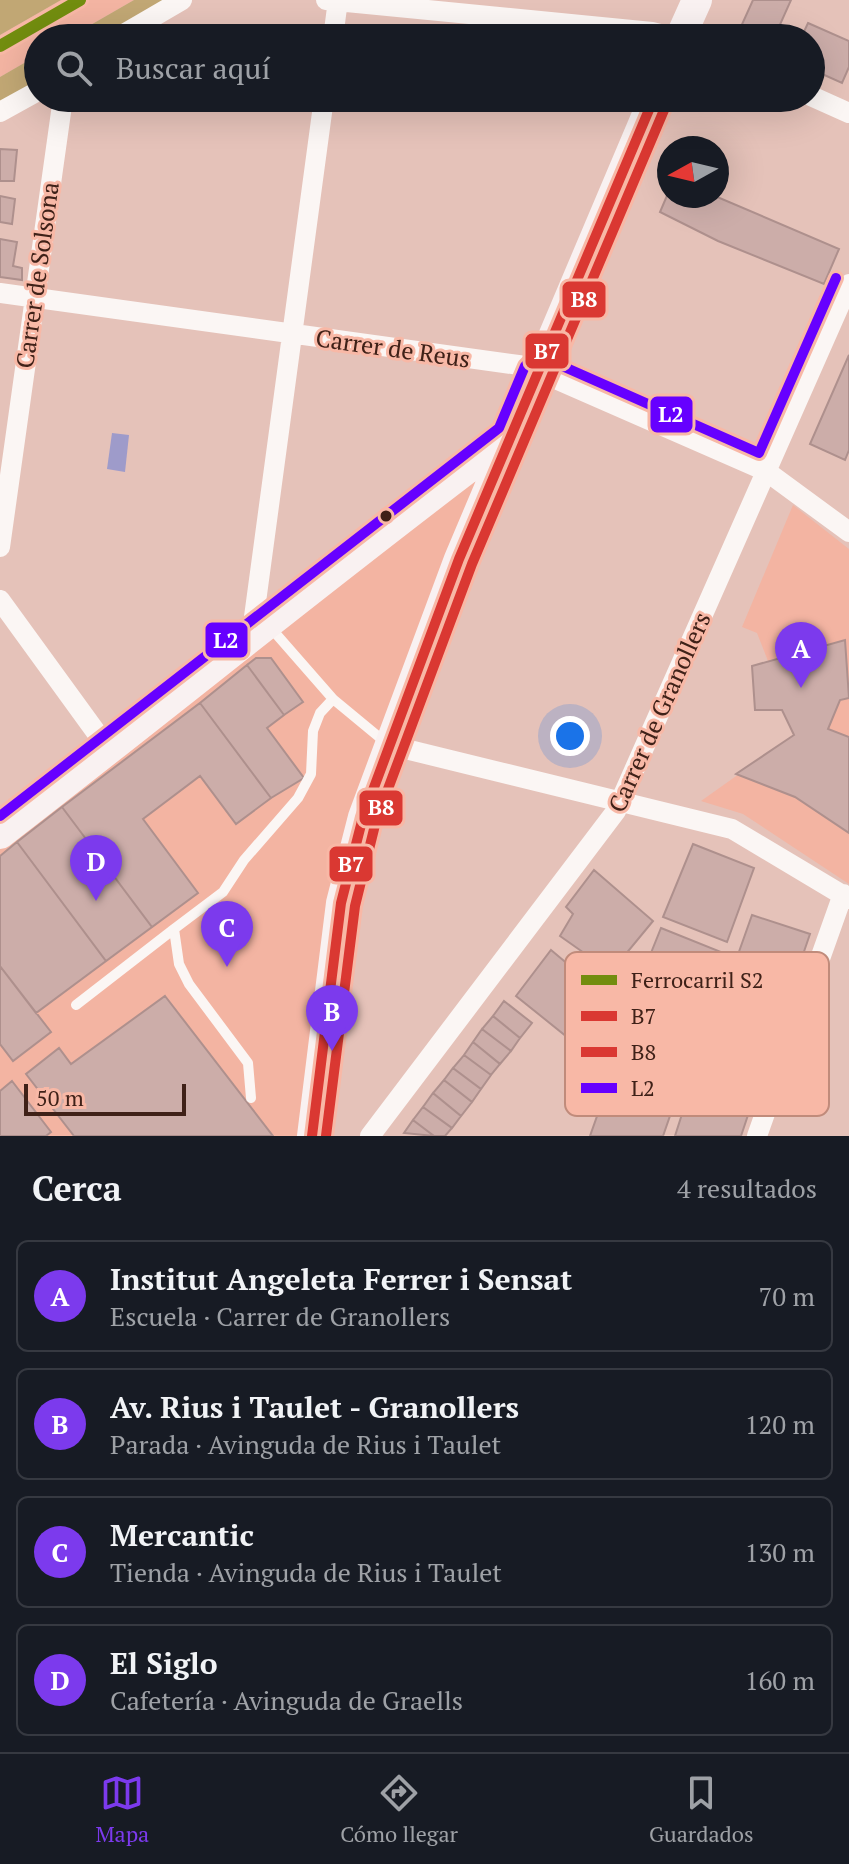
<!DOCTYPE html>
<html lang="es">
<meta charset="utf-8">
<style>
:root{--surface:#171b24;--page:#20242c;--text:#f1f3f6;--muted:#9ea1a6;--line:#363941;--accent:#7c3aed}
body{margin:0;font-family:"PT Serif",serif;background:var(--page);color:var(--text)}
.compass{position:absolute;left:657px;top:136px;width:72px;height:72px;border-radius:50%;background:var(--surface);box-shadow:0 8px 32px #0002;rotate:262deg}
.scale{position:absolute;left:24px;bottom:20px;width:162px;box-sizing:border-box;padding-left:8px;border:4px solid #3f2118;border-top:0;font-size:22px;line-height:28px;white-space:nowrap;color:#3f2118;-webkit-text-stroke:6px #f8b8a6;paint-order:stroke}
.you{position:absolute;left:570px;top:736px;width:28px;height:28px;margin:-20px;border:6px solid #fff;border-radius:50%;background:#1a73e8;box-shadow:0 0 0 12px #1a73e833}
.badge{display:grid;place-items:center;width:52px;height:52px;border-radius:50%;background:var(--accent);color:#fff;font-size:26px;font-weight:700}
.pin{position:absolute;translate:-50% -66px;filter:drop-shadow(0 2px 4px #0008)}
.pin::after{content:'';position:absolute;top:42px;width:28px;height:24px;background:inherit;clip-path:polygon(0 0,100% 0,50% 100%)}
.list{margin:0;padding:0;list-style:none}
h2{display:flex;justify-content:space-between;align-items:center;height:104px;margin:0;padding:0 32px;font-size:34px}
h2 small{font-size:26px;font-weight:400;color:var(--muted)}
.list li{display:grid;grid-template-columns:52px 1fr auto;gap:24px;align-items:center;box-sizing:border-box;height:112px;margin:0 16px 16px;padding:0 16px;border:2px solid var(--line);border-radius:12px}
.list b{display:block;font-size:30px;white-space:nowrap}
.list p{margin:0;font-size:26px;white-space:nowrap;color:var(--muted)}
.list em{font-size:26px;font-style:normal;color:var(--muted)}
.icon{flex:none;width:44px;height:44px;fill:none;stroke:currentColor;stroke-width:2;stroke-linecap:round;stroke-linejoin:round}
.map{position:relative;flex:none;width:849px;height:1136px;overflow:hidden}
.search{position:absolute;background:var(--surface);box-shadow:0 8px 32px #0002;left:24px;right:24px;top:24px;height:88px;display:flex;align-items:center;gap:20px;box-sizing:border-box;padding:0 28px;border-radius:44px;color:var(--muted);font-size:30px}
.sheet{height:616px;background:var(--surface)}
nav{display:flex;justify-content:space-around;align-items:center;box-sizing:border-box;height:112px;border-top:2px solid var(--line);background:var(--surface);font-size:22px;color:var(--muted)}
nav a{display:grid;justify-items:center;gap:4px}
nav .on{color:var(--accent)}
.map>svg:first-child{display:block}
</style>
<div class="map">
<svg width="849" height="1136" viewBox="0 0 849 1136">
<rect width="100%" height="100%" fill="#e5c2b9"/>
<path fill="#f3b4a2" d="M61 0H134L68 38H38V55L0 77V35Z
M510 437 350 858 312 1136H0V834Z
M793 505 849 549V884L743 814 701 801 794 735 782 710H755L752 666 768 661 757 633 742 627Z"/>
<path fill="#c1a774" d="M0 0H61L0 35Z
M134 0H167L102 38H68Z
M38 55V87L0 108V77Z"/>
<path fill="#9e9bca" d="M112 433 129 435 125 472 107 469Z"/>
<path fill="#ccada9" stroke="#ae908d" stroke-width="2" d="M753 0H791L774 38H753L739 31Z
M808 23 849 41V67L842 83 811 69V38H801Z
M0 149 17 150 14 181H0Z
M669 191V196H715L839 249 824 284 718 241 660 212Z
M0 196 15 199 12 224 0 222Z
M0 239 17 242 13 266 22 268V280L0 277Z
M849 355V450L845 460 810 444Z
M845 640 849 698 840 700 828 729 849 737V833L795 797 736 774 794 735 782 710H755L752 666Z
M256 658H271L303 702 284 715 247 665Z
M247 665 284 715 267 728 304 778 271 798 200 703Z
M200 703 271 798 236 824 200 776 143 819 198 893 152 927 62 807Z
M62 807 152 927 106 961 17 842Z
M17 842 106 961 36 1013 0 966V856Z
M693 844 754 868 727 942 663 917Z
M594 870 653 921 611 972 560 936 573 914 566 907Z
M752 915 810 934 783 1013 724 994Z
M661 928 721 952 670 1099 602 1075Z
M551 950 619 1007 582 1049 516 996Z
M0 966 51 1032 13 1061 0 1044Z
M165 996 273 1136H74L26 1074 59 1048 71 1064Z
M504 1001 532 1023 520 1038 493 1016Z
M493 1016 520 1038 511 1051 482 1029Z
M482 1029 511 1051 500 1064 473 1042Z
M473 1042 500 1064 491 1075 464 1055Z
M464 1055 491 1075 481 1089 453 1068Z
M698 1064 757 1088 741 1136H675Z
M453 1068 481 1089 472 1102 444 1080Z
M444 1080 472 1102 461 1116 433 1093Z
M12 1081 51 1132 46 1136H0V1091Z
M607 1088 672 1110 663 1136H590Z
M433 1093 461 1116 452 1128 423 1107Z
M423 1107 452 1128 445 1136H434L413 1120Z
M413 1120 434 1136 404 1133Z"/>
<g fill="none" stroke-linecap="round" stroke-linejoin="round">
<path stroke="#fbf6f4" stroke-width="10" d="M270 627 333 699 385 742
M174 929 223 892 244 860 298 798 311 774 313 731 320 713 333 699
M76 1005 174 929 179 964 189 984 248 1063 251 1098"/>
<path stroke="#fbf6f4" stroke-width="20" d="M326 0 652 32 676 38
M117 38 182 0
M333 38 338 0
M811 96 849 113
M0 112 38 91
M0 293 526 366 766 471 849 532
M0 547 63 98
M0 600 109 750
M251 639 324 98
M389 745 732 829 849 899
M370 1136 616 811 849 284
M757 1136 843 894"/>
<path stroke="#f9f1f1" stroke-width="30" d="M680 38 697 0
M0 834C170 703 336 567 508 438
M312 1136 341 903 363 817 459 559 654 98"/>
<g stroke="#f8b8a6" stroke-width="16">
<path id="bus-1" d="M312 1136 341 903 363 817 459 559 654 98"/>
</g>
<g stroke="#f8b8a6" stroke-width="16">
<path id="bus-2" d="M326 1136 355 906 376 821 472 564 667 103"/>
</g>
<g stroke="#f8b8a6" stroke-width="16">
<path id="bus-3" d="M0 816 499 428 525 366 532 359 544 358 759 453 836 278"/>
</g>
<use href="#bus-1" stroke="#da3832" stroke-width="10"/>
<use href="#bus-2" stroke="#da3832" stroke-width="10"/>
<use href="#bus-3" stroke="#60f" stroke-width="10"/>
<g stroke="#f8b8a6" stroke-width="18">
<path id="rail-1" d="M0 46 80 0"/>
</g>
<use href="#rail-1" stroke="#728d0f" stroke-width="12"/>
</g>
<circle fill="#3f2118" stroke="#f8b8a6" stroke-width="3" cx="386" cy="516" r="7"/>
<g text-anchor="middle" dominant-baseline="central" stroke-width="6" stroke-linejoin="round" paint-order="stroke">
<g font-size="24" fill="#3f2118" stroke="#f8b8a6">
<text transform="translate(37 275) rotate(-82)">Carrer de Solsona</text>
<text transform="translate(393 348) rotate(8)">Carrer de Reus</text>
<text transform="translate(659 712) rotate(-66)">Carrer de Granollers</text>
</g>
</g>
<rect x="565" y="952" width="264" height="164" rx="12" fill="#f8b8a6" stroke="#c08b7b" stroke-width="2"/>
<rect x="581" y="975" width="36" height="10" fill="#728d0f"/>
<rect x="581" y="1011" width="36" height="10" fill="#da3832"/>
<rect x="581" y="1047" width="36" height="10" fill="#da3832"/>
<rect x="581" y="1083" width="36" height="10" fill="#60f"/>
<g font-size="22" fill="#3f2118">
<text x="631" y="988">Ferrocarril S2</text>
<text x="631" y="1024">B7</text>
<text x="631" y="1060">B8</text>
<text x="631" y="1096">L2</text>
</g>
<g stroke="#f8b8a6" stroke-width="3">
<rect x="561" y="280" width="46" height="39" rx="8" fill="#da3832"/>
<rect x="524" y="332" width="46" height="38" rx="8" fill="#da3832"/>
<rect x="649" y="395" width="45" height="39" rx="8" fill="#60f"/>
<rect x="204" y="621" width="45" height="38" rx="8" fill="#60f"/>
<rect x="358" y="789" width="46" height="38" rx="8" fill="#da3832"/>
<rect x="328" y="845" width="46" height="38" rx="8" fill="#da3832"/>
</g>
<g font-size="22" text-anchor="middle" font-weight="bold" fill="#fff">
<text x="584" y="307">B8</text>
<text x="547" y="359">B7</text>
<text x="671" y="422">L2</text>
<text x="226" y="648">L2</text>
<text x="381" y="815">B8</text>
<text x="351" y="872">B7</text>
</g>
</svg>
<svg class="compass" viewBox="-18 -18 36 36"><path d="M0-13l5 13h-10z" fill="#e53935"/><path d="M0 13l5-13h-10z" fill="#9ea1a6"/></svg>
<div class="scale">50 m</div>
<div class="you"></div>
<div class="pin badge" style="left:801px;top:688px">A</div>
<div class="pin badge" style="left:332px;top:1051px">B</div>
<div class="pin badge" style="left:227px;top:967px">C</div>
<div class="pin badge" style="left:96px;top:901px">D</div>
<div class="search"><svg class="icon" aria-label="search" viewBox="0 0 24 24"><circle cx="10" cy="10" r="6"/><path d="M15 15l6 6"/></svg>Buscar aquí</div>
</div>
<section class="sheet">
<h2>Cerca<small>4 resultados</small></h2>
<ul class="list">
<li><span class="badge">A</span><div><b>Institut Angeleta Ferrer i Sensat</b><p>Escuela · Carrer de Granollers</p></div><em>70 m</em></li>
<li><span class="badge">B</span><div><b>Av. Rius i Taulet - Granollers</b><p>Parada · Avinguda de Rius i Taulet</p></div><em>120 m</em></li>
<li><span class="badge">C</span><div><b>Mercantic</b><p>Tienda · Avinguda de Rius i Taulet</p></div><em>130 m</em></li>
<li><span class="badge">D</span><div><b>El Siglo</b><p>Cafetería · Avinguda de Graells</p></div><em>160 m</em></li>
</ul>
</section>
<nav>
<a class="on"><svg class="icon" aria-label="map" viewBox="0 0 24 24"><path d="M3 6l6-2 6 2 6-2v14l-6 2-6-2-6 2zM9 4v14M15 6v14"/></svg>Mapa</a>
<a><svg class="icon" aria-label="directions" viewBox="0 0 24 24"><path d="M12 3l9 9-9 9-9-9zM9 14v-3h6M13 9l2 2-2 2"/></svg>Cómo llegar</a>
<a><svg class="icon" aria-label="saved" viewBox="0 0 24 24"><path d="M7 4h10v16l-5-4-5 4z"/></svg>Guardados</a>
</nav>
